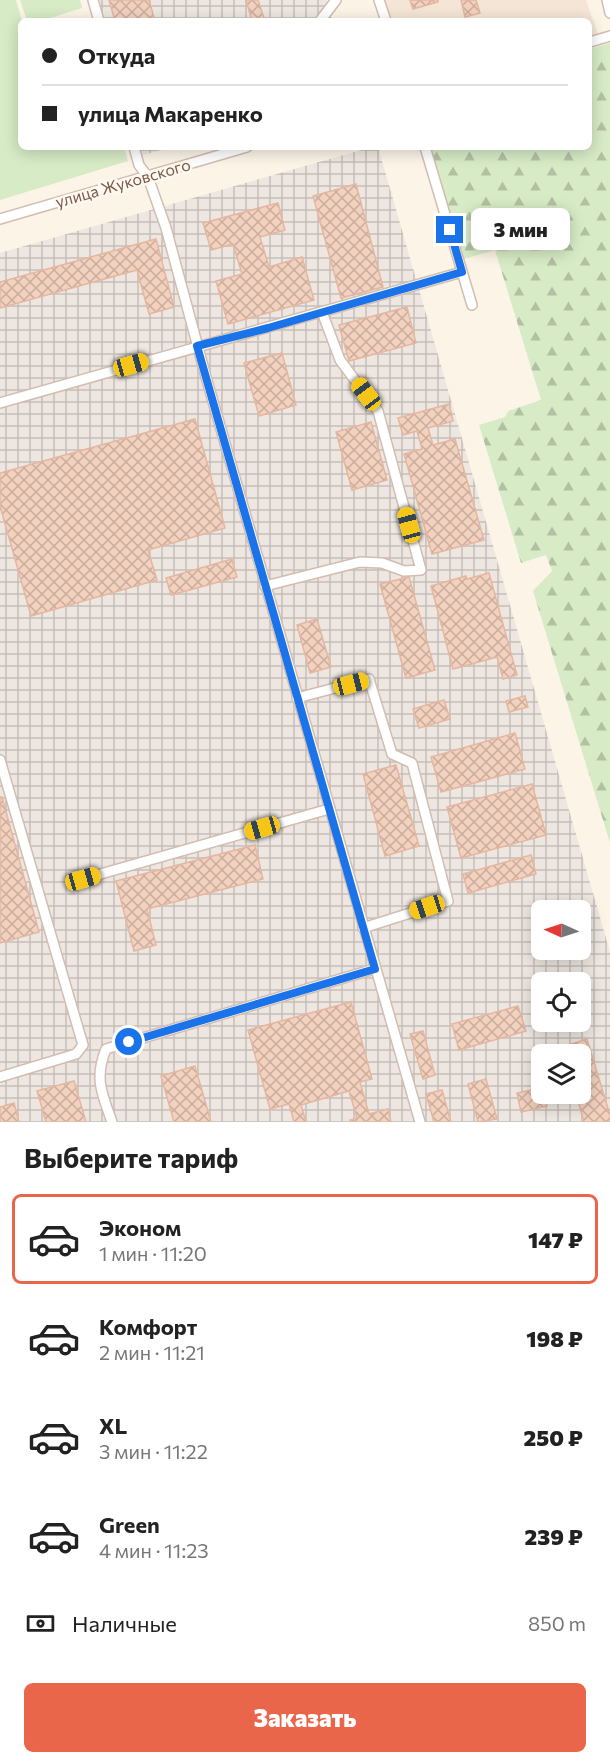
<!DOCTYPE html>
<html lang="ru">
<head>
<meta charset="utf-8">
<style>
  body { margin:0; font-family:Commissioner,sans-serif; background:#f2f2f2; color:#222; height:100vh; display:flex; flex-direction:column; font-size:22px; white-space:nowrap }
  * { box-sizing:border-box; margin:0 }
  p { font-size:20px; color:#767676 }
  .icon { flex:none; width:33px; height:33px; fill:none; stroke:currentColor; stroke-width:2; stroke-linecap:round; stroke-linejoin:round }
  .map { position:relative; height:1122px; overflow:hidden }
  .sheet { display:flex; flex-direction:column; background:#fff; flex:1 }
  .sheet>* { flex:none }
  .guide { position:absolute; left:18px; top:18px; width:574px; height:132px; border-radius:9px; box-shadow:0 3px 15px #0003; display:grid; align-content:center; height:132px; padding:0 24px; background:#fff }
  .needle { width:39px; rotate:273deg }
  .tools { position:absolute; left:531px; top:900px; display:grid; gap:12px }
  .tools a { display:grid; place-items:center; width:60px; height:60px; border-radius:9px; background:#fff; box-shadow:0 3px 15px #0003; font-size:30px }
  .end { position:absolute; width:27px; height:27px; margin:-14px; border:8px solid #1a73e8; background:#fff; box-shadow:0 0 0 3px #fff }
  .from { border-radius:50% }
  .bubble { position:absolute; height:42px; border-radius:9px; background:#fff; box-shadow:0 3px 15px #0003; font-size:20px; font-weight:800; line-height:42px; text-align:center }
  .car { position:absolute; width:18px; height:36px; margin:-18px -9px; border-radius:8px; box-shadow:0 0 4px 2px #0007; background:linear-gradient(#f5c518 24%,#345 0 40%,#f5c518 0 76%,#345 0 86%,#f5c518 0) }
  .guide b { display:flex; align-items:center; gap:21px; height:57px; font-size:22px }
  .guide b+b { border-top:2px solid #e0e0e0 }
  .guide i { width:15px; height:15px; background:#222 }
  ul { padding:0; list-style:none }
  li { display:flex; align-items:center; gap:18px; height:90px; margin:0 12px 9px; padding:0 12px; border:3px solid transparent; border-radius:9px }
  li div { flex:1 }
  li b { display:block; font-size:22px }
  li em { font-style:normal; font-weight:800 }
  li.selected { border-color:#e9664b }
  li>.icon { width:54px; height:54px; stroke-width:1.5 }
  h2 { padding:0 24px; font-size:27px; line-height:72px }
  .pay { display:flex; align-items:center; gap:15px; height:66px; padding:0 24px; font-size:22px }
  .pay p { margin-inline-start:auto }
  .button { display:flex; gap:12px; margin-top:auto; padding:12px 24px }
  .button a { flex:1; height:69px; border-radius:9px; background:#e9664b; color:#fff; font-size:24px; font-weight:800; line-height:69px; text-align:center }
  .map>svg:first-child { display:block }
  .residential { fill:#f5e5d6 }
  .industrial { fill:url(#industrial-grid); fill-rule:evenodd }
  .forest { fill:url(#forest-firs) }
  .park { fill:#d7ebc6 }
  .building { fill:url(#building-cross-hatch); stroke:#e6b69f; stroke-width:1.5 }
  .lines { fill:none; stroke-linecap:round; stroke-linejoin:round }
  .minor-casing { stroke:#d2bdb0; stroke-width:12 }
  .minor { stroke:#fff; stroke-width:9 }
  .route { stroke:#1a73e8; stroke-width:8 }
  .labels { text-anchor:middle; stroke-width:5; stroke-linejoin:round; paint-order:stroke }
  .street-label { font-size:16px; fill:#78594b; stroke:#fff8ef }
</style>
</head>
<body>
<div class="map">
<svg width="610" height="1122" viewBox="0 0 610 1122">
  <defs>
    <pattern id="industrial-grid" width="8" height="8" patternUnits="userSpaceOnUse" patternTransform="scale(1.5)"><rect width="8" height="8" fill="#eee7e1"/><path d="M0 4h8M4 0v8" fill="none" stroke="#c6beb8"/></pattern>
    <pattern id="forest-firs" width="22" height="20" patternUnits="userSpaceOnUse" patternTransform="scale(1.5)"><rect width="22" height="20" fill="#d7ebc6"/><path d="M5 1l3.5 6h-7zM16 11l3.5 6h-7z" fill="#b3c1a3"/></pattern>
    <pattern id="building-cross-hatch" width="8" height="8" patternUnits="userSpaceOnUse" patternTransform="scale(1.5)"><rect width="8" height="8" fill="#f3d1bf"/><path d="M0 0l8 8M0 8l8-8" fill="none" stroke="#caad9d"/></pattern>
  </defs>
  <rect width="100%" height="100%" fill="#fdf4e8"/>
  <path class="residential" d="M 383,0 L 586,0 L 598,34 L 590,36 L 590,21 L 390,21 Z"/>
  <g class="industrial">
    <path d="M 95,0 L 327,0 L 332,21 L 101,21 Z"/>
    <path d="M 137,147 L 171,147 L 140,156 Z"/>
    <path d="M 372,147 L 378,147 L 610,952 L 610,1122 L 0,1122 L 0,253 ZM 542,910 L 580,910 L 580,950 L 542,950 ZM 542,982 L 580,982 L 580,1022 L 542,1022 ZM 542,1054 L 580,1054 L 580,1094 L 542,1094 Z"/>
  </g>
  <path class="forest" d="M 610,43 L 610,843 L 533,591 L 552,571 L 546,555 L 521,563 L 479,425 L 505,417 L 508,411 L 541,400 L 495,250 L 464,259 L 428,147 L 590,147 L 590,49 Z"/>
  <g class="park">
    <path d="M 0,0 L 16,0 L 22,21 L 21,147 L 124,147 L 128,161 L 0,200 Z"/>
    <path d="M 20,0 L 80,0 L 82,8 L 41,21 L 27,21 Z"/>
  </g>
  <g class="building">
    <path d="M 109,0 L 149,0 L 155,21 L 115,21 Z"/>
    <path d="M 246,0 L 258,0 L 265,21 L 252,21 Z"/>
    <path d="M 410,0 L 438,0 L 438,2 L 413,9 Z"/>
    <path d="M 461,0 L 476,0 L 480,13 L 465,17 Z"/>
    <path d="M 356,184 L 383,287 L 341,298 L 313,196 Z"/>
    <path d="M 278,203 L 285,230 L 260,237 L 269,267 L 302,257 L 314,300 L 228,324 L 216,281 L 242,274 L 233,244 L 211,250 L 203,223 Z"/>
    <path d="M 156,239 L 174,307 L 149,314 L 137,270 L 0,308 L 0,282 Z"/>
    <path d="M 407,307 L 416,343 L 349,361 L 339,325 Z"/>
    <path d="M 282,353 L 296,405 L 259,416 L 244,363 Z"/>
    <path d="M 449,404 L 453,421 L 428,428 L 433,445 L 455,439 L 484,540 L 432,554 L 404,454 L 422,449 L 417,431 L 403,435 L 398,418 Z"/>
    <path d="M 195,419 L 225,528 L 148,550 L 157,580 L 31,616 L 0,506 L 0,473 Z"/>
    <path d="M 371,422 L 387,480 L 352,490 L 336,432 Z"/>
    <path d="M 232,559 L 237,577 L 171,595 L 166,578 Z"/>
    <path d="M 489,573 L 517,675 L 503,679 L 497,657 L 453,669 L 431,586 L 466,576 L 467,579 Z"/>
    <path d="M 409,577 L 435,670 L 406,678 L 380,584 Z"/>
    <path d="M 317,619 L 331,667 L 310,673 L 297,625 Z"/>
    <path d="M 525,696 L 528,707 L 509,712 L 506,701 Z"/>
    <path d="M 444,700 L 450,719 L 419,728 L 413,709 Z"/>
    <path d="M 515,733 L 525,769 L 441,792 L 431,757 Z"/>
    <path d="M 396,765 L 419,846 L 385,856 L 363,774 Z"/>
    <path d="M 532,784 L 546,835 L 461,858 L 447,807 Z"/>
    <path d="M 0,797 L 2,797 L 39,932 L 0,943 Z"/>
    <path d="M 255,845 L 263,879 L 147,909 L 156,945 L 134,951 L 116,881 Z"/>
    <path d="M 531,855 L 536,874 L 468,893 L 463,874 Z"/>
    <path d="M 351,1002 L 372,1079 L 360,1082 L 369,1114 L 388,1109 L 391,1122 L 350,1122 L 350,1120 L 357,1118 L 349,1091 L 301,1105 L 306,1122 L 294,1122 L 289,1104 L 270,1109 L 248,1030 Z"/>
    <path d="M 518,1006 L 526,1031 L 459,1050 L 452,1024 Z"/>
    <path d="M 423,1031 L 435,1075 L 423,1079 L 410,1034 Z"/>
    <path d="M 587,1039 L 610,1115 L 610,1122 L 584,1122 L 576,1094 L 580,1094 L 580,1054 L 564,1054 L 562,1047 Z"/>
    <path d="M 195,1066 L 211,1122 L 174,1122 L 161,1076 Z"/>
    <path d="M 486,1079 L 497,1119 L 478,1122 L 468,1084 Z"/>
    <path d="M 74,1081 L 86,1122 L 46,1122 L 37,1091 Z"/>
    <path d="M 542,1088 L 542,1094 L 544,1094 L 547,1106 L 521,1112 L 517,1093 Z"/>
    <path d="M 442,1090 L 451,1122 L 434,1122 L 426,1094 Z"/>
    <path d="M 14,1103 L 19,1122 L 0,1122 L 0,1107 Z"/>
  </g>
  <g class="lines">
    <defs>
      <g id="minor">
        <path d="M 93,0 L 99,21"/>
        <path d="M 379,0 L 386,21"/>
        <path d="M 607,0 L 610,13"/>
        <path d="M 320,21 L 336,0"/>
        <path d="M 590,42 L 610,36"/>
        <path d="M 134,147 L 139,165 L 148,177 L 166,228 L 206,377 L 420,1122"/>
        <path d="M 425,147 L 472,305"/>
        <path d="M 0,219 L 247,147"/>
        <path d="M 0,403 L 462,272"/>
        <path d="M 265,586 L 360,562 L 382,563 L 404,571 L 421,570 L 378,411 L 340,360 L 322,312"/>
        <path d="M 297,698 L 369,679 L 392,754 L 412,763 L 448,901 L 363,928"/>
        <path d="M 0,760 L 83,1045 L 76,1054 L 0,1077"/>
        <path d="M 83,879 L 329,809"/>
        <path d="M 112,1122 C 102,1094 94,1078 106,1049 L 374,969"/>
      </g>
    </defs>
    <use href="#minor" class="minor-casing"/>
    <use href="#minor" class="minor"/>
  </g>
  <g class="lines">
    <path class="route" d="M 129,1042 L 375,969 L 197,346 L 268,328 L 462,272 L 450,230"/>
  </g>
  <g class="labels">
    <g class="street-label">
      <text transform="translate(123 183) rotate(-16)" y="6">улица Жуковского</text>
    </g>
  </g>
</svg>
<div class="tools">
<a><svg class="needle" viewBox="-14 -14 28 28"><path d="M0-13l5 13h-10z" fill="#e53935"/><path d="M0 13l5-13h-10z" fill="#767676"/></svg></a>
<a><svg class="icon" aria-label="locate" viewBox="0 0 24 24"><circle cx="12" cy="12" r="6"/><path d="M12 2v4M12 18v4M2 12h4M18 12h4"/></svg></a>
<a><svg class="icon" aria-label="layers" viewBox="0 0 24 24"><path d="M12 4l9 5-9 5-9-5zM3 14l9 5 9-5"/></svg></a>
</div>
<i class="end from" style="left:129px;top:1042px"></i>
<i class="end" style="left:450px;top:230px"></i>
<div class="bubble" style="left:471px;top:208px;width:99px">3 мин</div>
<i class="car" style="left:131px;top:365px;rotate:74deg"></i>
<i class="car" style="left:366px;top:394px;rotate:323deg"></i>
<i class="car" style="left:409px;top:525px;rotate:345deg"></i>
<i class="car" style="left:351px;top:684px;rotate:76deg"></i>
<i class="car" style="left:262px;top:828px;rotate:254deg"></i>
<i class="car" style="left:83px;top:879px;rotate:74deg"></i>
<i class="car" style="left:427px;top:907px;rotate:252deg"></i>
<div class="guide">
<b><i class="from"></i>Откуда</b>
<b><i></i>улица Макаренко</b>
</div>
</div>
<section class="sheet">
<h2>Выберите тариф</h2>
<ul>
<li class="selected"><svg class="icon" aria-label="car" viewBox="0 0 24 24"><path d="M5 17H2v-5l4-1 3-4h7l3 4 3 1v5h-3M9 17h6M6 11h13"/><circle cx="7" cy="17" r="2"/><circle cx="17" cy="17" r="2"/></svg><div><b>Эконом</b><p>1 мин · 11:20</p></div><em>147 ₽</em></li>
<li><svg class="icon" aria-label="car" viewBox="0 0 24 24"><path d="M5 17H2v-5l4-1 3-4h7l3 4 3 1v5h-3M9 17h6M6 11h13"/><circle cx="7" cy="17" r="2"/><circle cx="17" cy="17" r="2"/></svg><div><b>Комфорт</b><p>2 мин · 11:21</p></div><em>198 ₽</em></li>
<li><svg class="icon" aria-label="car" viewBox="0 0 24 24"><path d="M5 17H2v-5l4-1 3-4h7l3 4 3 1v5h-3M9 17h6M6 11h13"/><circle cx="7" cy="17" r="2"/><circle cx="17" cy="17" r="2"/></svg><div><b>XL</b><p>3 мин · 11:22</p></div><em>250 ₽</em></li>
<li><svg class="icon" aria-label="car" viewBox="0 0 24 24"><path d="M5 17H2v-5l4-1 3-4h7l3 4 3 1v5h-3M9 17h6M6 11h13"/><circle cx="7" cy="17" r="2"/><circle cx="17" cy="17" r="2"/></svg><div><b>Green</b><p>4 мин · 11:23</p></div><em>239 ₽</em></li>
</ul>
<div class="pay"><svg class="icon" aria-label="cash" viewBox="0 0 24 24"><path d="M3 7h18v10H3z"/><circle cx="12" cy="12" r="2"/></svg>Наличные<p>850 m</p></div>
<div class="button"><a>Заказать</a></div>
</section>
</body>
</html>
